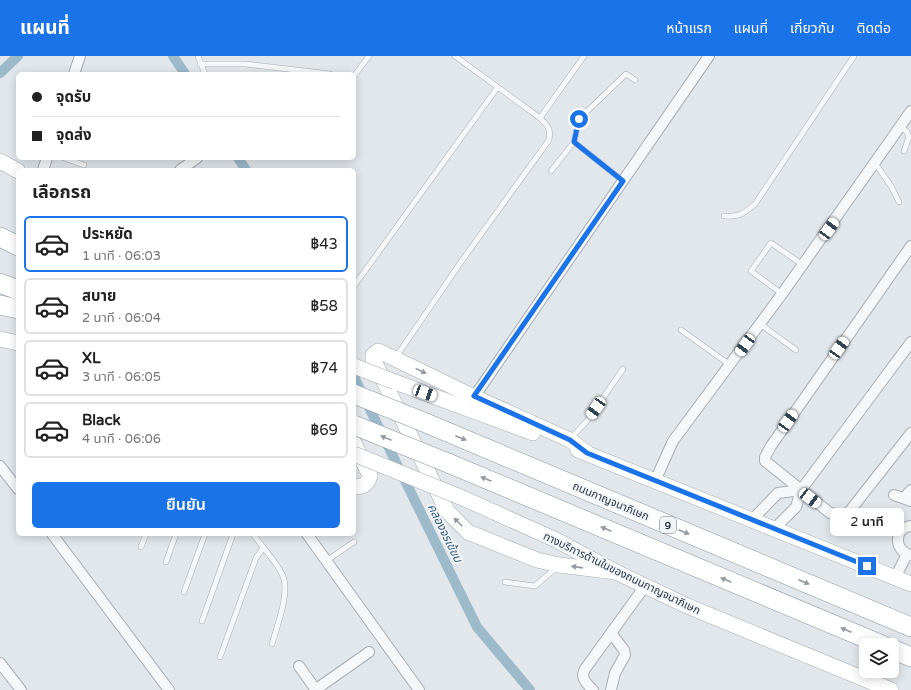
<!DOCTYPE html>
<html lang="th">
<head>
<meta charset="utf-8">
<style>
  body { margin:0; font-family:"Varela Round","Noto Sans Thai",sans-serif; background:#f2f2f2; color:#222; height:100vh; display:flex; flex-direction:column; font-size:15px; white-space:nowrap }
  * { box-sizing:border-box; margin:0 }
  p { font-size:13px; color:#767676 }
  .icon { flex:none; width:22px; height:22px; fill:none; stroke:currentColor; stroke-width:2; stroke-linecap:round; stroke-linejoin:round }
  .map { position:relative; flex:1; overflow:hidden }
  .details { position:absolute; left:16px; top:112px; width:340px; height:368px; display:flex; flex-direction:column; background:#fff; border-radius:6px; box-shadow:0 2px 10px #0003 }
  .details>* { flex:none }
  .banner { position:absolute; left:16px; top:16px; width:340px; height:88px; border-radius:6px; box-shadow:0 2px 10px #0003; display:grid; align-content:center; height:88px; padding:0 16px; background:#fff }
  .fabs { position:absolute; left:859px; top:582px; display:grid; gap:8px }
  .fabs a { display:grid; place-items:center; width:40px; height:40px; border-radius:6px; background:#fff; box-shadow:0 2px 10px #0003; font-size:20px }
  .end { position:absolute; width:18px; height:18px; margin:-9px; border:5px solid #1a73e8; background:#fff; box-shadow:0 0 0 2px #fff }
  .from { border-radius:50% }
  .bubble { position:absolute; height:28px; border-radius:6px; background:#fff; box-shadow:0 2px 10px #0003; font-size:13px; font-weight:600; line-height:28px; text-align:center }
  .car { position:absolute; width:12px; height:24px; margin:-12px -6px; border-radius:5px; box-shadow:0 0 3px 1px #0007; background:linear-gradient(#fff 24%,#345 0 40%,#fff 0 76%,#345 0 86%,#fff 0) }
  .banner b { display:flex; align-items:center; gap:14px; height:38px; font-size:15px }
  .banner b+b { border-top:1px solid #e0e0e0 }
  .banner i { width:10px; height:10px; background:#222 }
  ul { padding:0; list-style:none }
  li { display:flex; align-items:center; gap:12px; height:56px; margin:0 8px 6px; padding:0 8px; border:2px solid #e0e0e0; border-radius:6px }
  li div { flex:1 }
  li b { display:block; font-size:15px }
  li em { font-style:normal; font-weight:600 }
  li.active { border-color:#1a73e8 }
  li>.icon { width:36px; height:36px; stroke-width:1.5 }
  h2 { padding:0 16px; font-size:18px; line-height:48px }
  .action { display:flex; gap:8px; margin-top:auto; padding:8px 16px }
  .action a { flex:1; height:46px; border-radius:6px; background:#1a73e8; color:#fff; font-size:16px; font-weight:600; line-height:46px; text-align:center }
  header { display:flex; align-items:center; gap:24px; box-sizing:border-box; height:56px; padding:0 20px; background:#1a73e8; color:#fff }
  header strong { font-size:19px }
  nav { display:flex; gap:22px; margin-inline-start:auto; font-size:14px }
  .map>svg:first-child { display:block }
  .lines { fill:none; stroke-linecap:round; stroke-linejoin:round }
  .canal { stroke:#9dbacb; stroke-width:10 }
  .lane-casing { stroke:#a7aeb5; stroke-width:6 }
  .street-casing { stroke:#a7aeb5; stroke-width:12 }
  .secondary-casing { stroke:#a7aeb5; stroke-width:16 }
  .highway-casing { stroke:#8996a1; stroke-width:20 }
  .lane { stroke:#f5f7f9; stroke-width:5 }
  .street { stroke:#f5f7f9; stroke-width:10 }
  .secondary { stroke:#fff; stroke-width:15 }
  .highway { stroke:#fff; stroke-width:19 }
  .secondary-bridge-casing { stroke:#a7aeb5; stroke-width:16; stroke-linecap:butt }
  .highway-bridge-casing { stroke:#8996a1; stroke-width:20; stroke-linecap:butt }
  .secondary-bridge { stroke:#fff; stroke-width:15 }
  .highway-bridge { stroke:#fff; stroke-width:19 }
  .oneway { fill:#949aa1 }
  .route { stroke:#1a73e8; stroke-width:5 }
  .labels { text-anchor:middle; stroke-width:4; stroke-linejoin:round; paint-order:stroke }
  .shield { fill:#f2f5f8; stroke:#666f79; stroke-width:1 }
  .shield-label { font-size:10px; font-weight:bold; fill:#2a3643 }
  .street-label { font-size:11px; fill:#2a3643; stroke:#f2f5f8 }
  .water-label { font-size:12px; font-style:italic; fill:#335b78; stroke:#f2f5f8 }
</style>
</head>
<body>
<header>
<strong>แผนที่</strong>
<nav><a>หน้าแรก</a><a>แผนที่</a><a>เกี่ยวกับ</a><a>ติดต่อ</a></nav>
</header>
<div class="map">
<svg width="911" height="634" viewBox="0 0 911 634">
  <rect width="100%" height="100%" fill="#e2e7eb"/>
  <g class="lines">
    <g class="canal">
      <path d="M 173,0 L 185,18"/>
      <path d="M 0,17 L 18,0"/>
      <path d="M 238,102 L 246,114"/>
      <path d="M 354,321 L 477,571 L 530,634"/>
    </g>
    <defs>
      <g id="lane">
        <path d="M 198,0 L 205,18"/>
        <path d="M 200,8 L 245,8 L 330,18"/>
        <path d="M 354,20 L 369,0"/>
        <path d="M 540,62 L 584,0"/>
        <path d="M 900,70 L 907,76 L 909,81 L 904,95"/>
        <path d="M 574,86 L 623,125"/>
        <path d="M 64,102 L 84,109"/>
        <path d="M 875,107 L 891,130 L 899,146"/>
        <path d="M 551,115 L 574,86 L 579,63 L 626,18 L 635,24"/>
        <path d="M 724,160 C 740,161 743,158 755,148 L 854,0"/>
        <path d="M 354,230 L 497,32"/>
        <path d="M 782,238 L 751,215 L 771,187 L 803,209"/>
        <path d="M 760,268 L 796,294"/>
        <path d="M 681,274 L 730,309"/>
        <path d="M 396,301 L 461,206 L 549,84 C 551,72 548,70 540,62 L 455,0"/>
        <path d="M 570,383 L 587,365 L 623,313"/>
        <path d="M 253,478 C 262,491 275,504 282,518 C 291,535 277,570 272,588"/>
        <path d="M 141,491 L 146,478"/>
        <path d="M 326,505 L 354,486"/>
        <path d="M 166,506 L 176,478"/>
        <path d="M 505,526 L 535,530 L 557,511"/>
        <path d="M 184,536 L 205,478"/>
        <path d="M 202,565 L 233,478"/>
        <path d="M 220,601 L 256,502 L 263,492"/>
      </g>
      <g id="street">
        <path d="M 74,18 L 80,0"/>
        <path d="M 43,114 L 47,102"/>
        <path d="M 180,114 L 197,102"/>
        <path d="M 911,190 L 771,390 L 765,401 L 765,405 L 830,457 L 843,459 L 849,456 L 911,377"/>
        <path d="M 474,341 L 709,0"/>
        <path d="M 0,410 L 18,433"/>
        <path d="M 655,425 L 673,385 L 782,238 L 911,55"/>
        <path d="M 801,434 L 911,286"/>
        <path d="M 894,439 L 911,445"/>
        <path d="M 904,442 L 911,434"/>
        <path d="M 752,464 L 778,437 L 801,434 L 796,451 L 774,473"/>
        <path d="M 911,470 C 893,472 894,496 911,499"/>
        <path d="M 52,478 L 169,634"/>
        <path d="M 307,478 L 419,634"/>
        <path d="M 895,522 L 907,498"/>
        <path d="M 611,577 L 624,594 L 625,599 L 615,617 L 611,634"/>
        <path d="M 0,607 L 21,634"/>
        <path d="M 299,610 L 316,634"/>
        <path d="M 315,634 L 369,596"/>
        <path d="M 593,634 C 586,627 580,622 585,613 L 645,530"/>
      </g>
      <g id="secondary">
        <path d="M 0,105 L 18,115"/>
        <path d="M 0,283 L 18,287"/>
        <path d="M 395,326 L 533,377"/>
        <path d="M 354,387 L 370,420 C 367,429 363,432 354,430"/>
        <path d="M 578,394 L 911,528"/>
        <path d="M 587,397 L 570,384 L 474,341 L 383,297 L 378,295 L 373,299 L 373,303 L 447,455 L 468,476 L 537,504 L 559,509 L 616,516"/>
        <path d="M 465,443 L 556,484 L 616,516 L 685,549 L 891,634"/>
      </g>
      <g id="highway">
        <path d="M 0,181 L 18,190"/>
        <path d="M 0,227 L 18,234"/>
        <path d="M 0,249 L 18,253"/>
        <path d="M 426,367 L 911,571"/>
        <path d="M 448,407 L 882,589"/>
        <path d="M 892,593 L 911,601"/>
      </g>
    </defs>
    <use href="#lane" class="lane-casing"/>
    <use href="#street" class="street-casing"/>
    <use href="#secondary" class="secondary-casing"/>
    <use href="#highway" class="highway-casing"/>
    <use href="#lane" class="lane"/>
    <use href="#street" class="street"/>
    <use href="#secondary" class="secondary"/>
    <use href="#highway" class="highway"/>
    <defs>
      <g id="secondary-bridge">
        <path d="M 354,310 L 395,326"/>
        <path d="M 354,398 L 465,443"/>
      </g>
      <g id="highway-bridge">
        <path d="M 354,338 L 426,367"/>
        <path d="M 354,369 L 448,407"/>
      </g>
    </defs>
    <use href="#secondary-bridge" class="secondary-bridge-casing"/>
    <use href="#highway-bridge" class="highway-bridge-casing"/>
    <use href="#secondary-bridge" class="secondary-bridge"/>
    <use href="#highway-bridge" class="highway-bridge"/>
  </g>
  <defs><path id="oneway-solid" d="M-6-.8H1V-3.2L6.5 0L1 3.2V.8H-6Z"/></defs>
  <g class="oneway">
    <use href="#oneway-solid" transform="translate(421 315) rotate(26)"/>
    <use href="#oneway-solid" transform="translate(386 382) rotate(-158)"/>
    <use href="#oneway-solid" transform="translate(461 382) rotate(23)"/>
    <use href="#oneway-solid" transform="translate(486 423) rotate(-157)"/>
    <use href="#oneway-solid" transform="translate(458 466) rotate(-135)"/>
    <use href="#oneway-solid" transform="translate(606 473) rotate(-157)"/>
    <use href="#oneway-solid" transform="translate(684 476) rotate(23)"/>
    <use href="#oneway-solid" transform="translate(577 511) rotate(-172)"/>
    <use href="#oneway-solid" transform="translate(726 524) rotate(-157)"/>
    <use href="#oneway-solid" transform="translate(804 526) rotate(23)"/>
    <use href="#oneway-solid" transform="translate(846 574) rotate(-157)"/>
  </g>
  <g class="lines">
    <path class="route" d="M 579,63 L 574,86 L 623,125 L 474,340 L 570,384 L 587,397 L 867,510"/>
  </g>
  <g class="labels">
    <rect class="shield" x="660" y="461" width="16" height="16" rx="3"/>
    <g class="shield-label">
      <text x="668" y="473">9</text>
    </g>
    <g class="street-label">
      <text transform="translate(611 445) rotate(23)" y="4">ถนนกาญจนาภิเษก</text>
      <text transform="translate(622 517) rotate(26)" y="4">ทางบริการด้านในของถนนกาญจนาภิเษก</text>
    </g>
    <g class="water-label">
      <text transform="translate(445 477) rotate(64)" y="4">คลองจรเข้ขบ</text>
    </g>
  </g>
</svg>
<div class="fabs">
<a><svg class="icon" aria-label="layers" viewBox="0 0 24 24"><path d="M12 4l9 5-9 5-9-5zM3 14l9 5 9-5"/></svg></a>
</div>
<i class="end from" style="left:579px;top:63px"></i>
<i class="end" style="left:867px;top:510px"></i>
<div class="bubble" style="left:830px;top:452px;width:74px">2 นาที</div>
<i class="car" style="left:829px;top:173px;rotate:36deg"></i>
<i class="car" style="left:745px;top:289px;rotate:216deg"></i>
<i class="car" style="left:839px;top:292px;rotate:35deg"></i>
<i class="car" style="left:425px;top:337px;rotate:110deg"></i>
<i class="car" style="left:596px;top:352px;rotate:215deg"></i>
<i class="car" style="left:788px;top:365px;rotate:35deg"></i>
<i class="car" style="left:810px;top:442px;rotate:127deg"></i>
<div class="banner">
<b><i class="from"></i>จุดรับ</b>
<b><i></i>จุดส่ง</b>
</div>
<section class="details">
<h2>เลือกรถ</h2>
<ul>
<li class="active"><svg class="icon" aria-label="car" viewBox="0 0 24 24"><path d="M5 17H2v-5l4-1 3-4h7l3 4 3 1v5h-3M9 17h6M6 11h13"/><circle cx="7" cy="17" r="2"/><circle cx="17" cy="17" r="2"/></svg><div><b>ประหยัด</b><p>1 นาที · 06:03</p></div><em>฿43</em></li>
<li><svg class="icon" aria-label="car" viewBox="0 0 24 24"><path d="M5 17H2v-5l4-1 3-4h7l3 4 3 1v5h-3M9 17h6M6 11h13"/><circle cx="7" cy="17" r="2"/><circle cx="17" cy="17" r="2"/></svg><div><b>สบาย</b><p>2 นาที · 06:04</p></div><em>฿58</em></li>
<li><svg class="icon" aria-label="car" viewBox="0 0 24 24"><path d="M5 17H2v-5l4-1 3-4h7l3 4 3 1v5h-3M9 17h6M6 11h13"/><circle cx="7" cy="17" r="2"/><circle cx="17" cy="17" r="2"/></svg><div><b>XL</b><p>3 นาที · 06:05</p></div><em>฿74</em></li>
<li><svg class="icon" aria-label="car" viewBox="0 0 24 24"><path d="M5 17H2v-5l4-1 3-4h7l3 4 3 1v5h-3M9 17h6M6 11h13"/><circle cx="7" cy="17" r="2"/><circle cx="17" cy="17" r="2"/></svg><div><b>Black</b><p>4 นาที · 06:06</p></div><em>฿69</em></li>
</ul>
<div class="action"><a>ยืนยัน</a></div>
</section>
</div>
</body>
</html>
